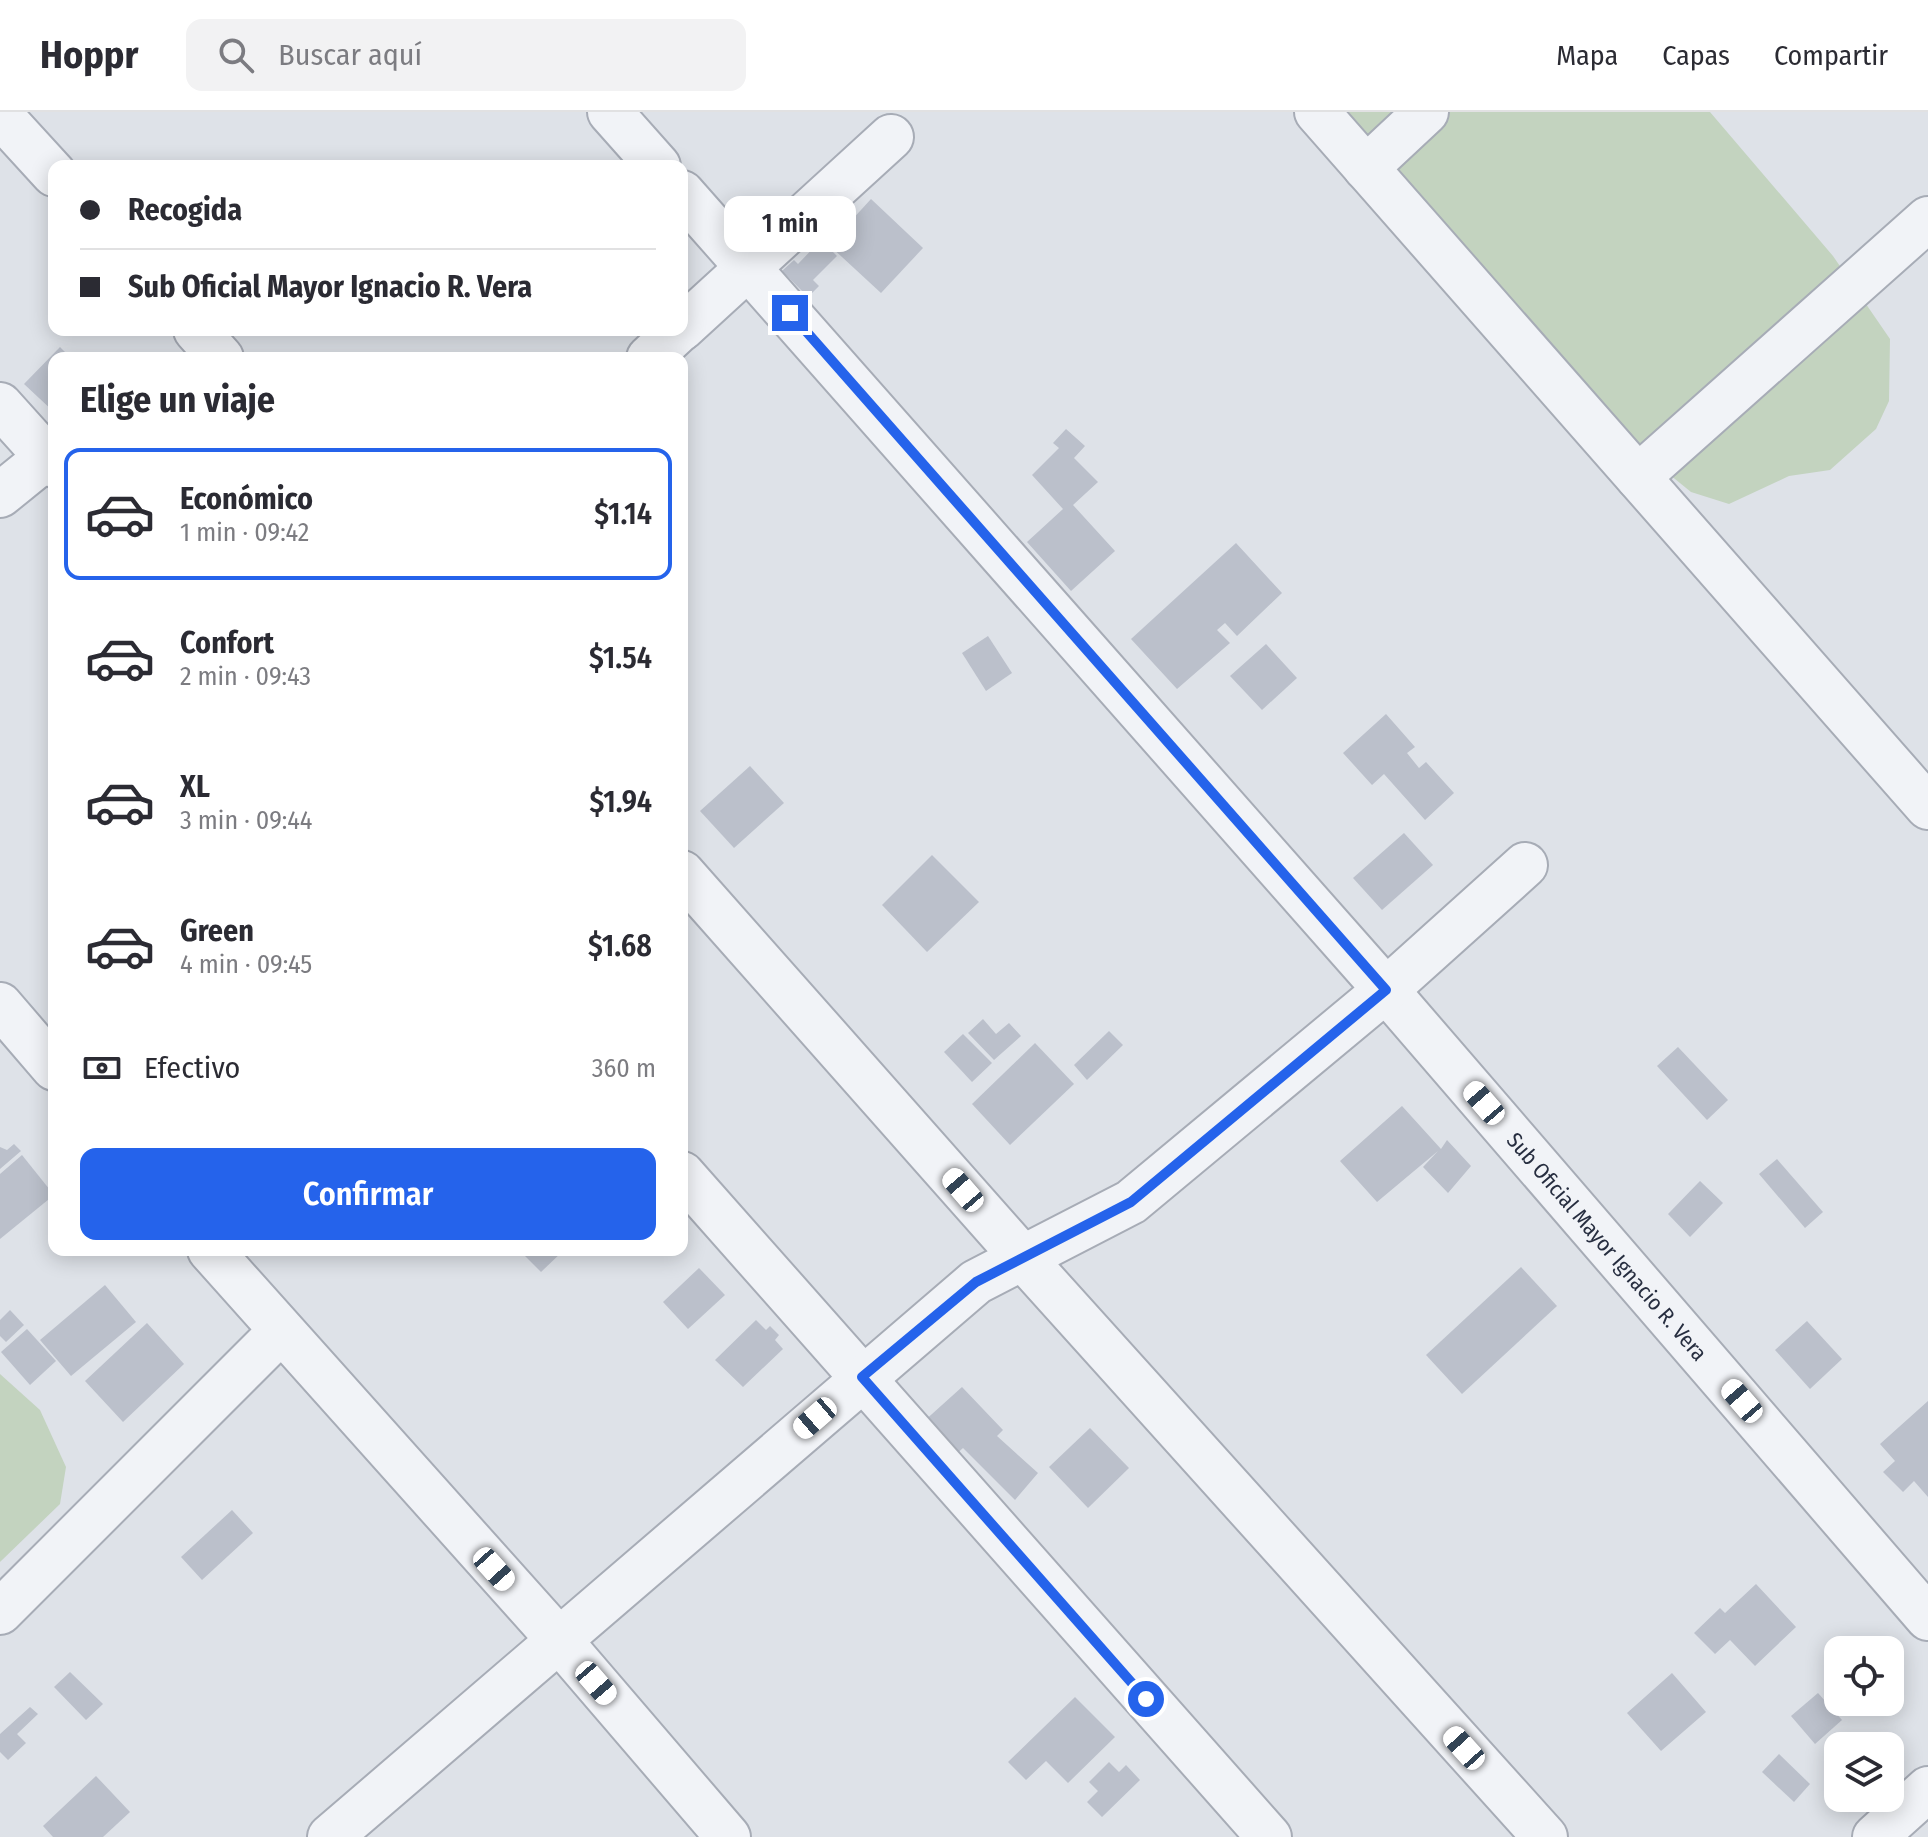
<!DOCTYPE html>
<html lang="es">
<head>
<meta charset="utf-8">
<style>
  body { margin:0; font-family:"Fira Sans Condensed",sans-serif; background:#f2f2f3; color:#2b2b33; height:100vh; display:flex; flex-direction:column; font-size:30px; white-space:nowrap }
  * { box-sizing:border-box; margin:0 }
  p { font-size:26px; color:#7c7c81 }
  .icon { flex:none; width:44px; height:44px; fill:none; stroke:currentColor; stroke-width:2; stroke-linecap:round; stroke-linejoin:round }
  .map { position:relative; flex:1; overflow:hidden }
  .side { position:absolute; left:48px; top:240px; width:640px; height:904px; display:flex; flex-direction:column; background:#fff; border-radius:16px; box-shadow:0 4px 20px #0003 }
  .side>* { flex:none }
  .banner { position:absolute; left:48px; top:48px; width:640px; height:176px; border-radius:16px; box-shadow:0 4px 20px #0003; display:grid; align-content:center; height:176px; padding:0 32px; background:#fff }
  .tools { position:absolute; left:1824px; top:1524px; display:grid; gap:16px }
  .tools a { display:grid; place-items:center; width:80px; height:80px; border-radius:16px; background:#fff; box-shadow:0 4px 20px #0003; font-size:40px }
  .end { position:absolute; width:36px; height:36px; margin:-18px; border:10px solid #2563eb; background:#fff; box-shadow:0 0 0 4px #fff }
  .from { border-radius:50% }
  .bubble { position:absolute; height:56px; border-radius:16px; background:#fff; box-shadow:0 4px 20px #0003; font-size:26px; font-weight:600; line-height:56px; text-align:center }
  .car { position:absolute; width:24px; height:48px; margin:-24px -12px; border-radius:10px; box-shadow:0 0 6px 2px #0007; background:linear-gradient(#fff 24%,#345 0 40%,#fff 0 76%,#345 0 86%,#fff 0) }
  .banner b { display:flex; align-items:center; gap:28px; height:76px; font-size:30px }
  .banner b+b { border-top:2px solid #e1e1e2 }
  .banner i { width:20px; height:20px; background:#2b2b33 }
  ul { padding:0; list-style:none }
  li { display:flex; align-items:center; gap:24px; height:132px; margin:0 16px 12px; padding:0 16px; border:4px solid transparent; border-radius:16px }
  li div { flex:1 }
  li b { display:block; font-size:30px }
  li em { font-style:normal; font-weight:600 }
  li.on { border-color:#2563eb }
  li>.icon { width:72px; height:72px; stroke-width:1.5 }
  h2 { padding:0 32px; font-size:36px; line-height:96px }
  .pay { display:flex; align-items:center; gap:20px; height:88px; padding:0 32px; font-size:30px }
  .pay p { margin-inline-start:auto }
  .action { display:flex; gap:16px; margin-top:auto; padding:16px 32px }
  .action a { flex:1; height:92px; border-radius:16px; background:#2563eb; color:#fff; font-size:32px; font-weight:600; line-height:92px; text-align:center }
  header { display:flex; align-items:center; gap:48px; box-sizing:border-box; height:112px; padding:0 40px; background:#fff; border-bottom:2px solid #e1e1e2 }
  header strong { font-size:38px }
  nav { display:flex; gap:44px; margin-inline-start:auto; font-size:28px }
  .search { width:560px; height:72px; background:#f2f2f3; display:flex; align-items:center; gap:20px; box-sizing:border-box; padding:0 28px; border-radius:16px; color:#7c7c81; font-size:30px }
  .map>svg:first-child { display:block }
  .green { fill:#c3d3bf }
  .building { fill:#bbc0cb }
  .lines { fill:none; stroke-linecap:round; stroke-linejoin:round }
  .minor-casing { stroke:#a7acb6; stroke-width:48 }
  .minor { stroke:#f1f3f7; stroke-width:44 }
  .route { stroke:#2563eb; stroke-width:10 }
  .labels { text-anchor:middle; stroke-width:6; stroke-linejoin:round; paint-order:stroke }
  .street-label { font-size:22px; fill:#272e40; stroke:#eef1f6 }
</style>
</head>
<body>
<header>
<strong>Hoppr</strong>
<div class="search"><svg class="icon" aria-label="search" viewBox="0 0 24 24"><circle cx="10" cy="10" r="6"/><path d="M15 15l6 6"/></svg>Buscar aquí</div>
<nav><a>Mapa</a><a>Capas</a><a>Compartir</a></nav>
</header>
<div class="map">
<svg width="1928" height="1725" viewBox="0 0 1928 1725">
  <rect width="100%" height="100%" fill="#dee2e8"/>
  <g class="green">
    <path d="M 1324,0 L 1710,0 L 1833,144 L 1890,227 L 1889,289 L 1876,317 L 1830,358 L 1789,364 L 1729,392 L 1691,380 L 1563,276 Z"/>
    <path d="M 0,1262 L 40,1298 L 66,1355 L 60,1392 L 0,1450 Z"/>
  </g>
  <g class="building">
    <path d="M 871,87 L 923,136 L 881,181 L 829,133 Z"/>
    <path d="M 821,128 L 837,144 L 813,168 L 819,174 L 808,185 L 782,159 L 794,148 L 798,152 Z"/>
    <path d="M 60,235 L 71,246 L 54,246 L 54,300 L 24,272 Z"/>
    <path d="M 1066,317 L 1085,334 L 1074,346 L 1098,370 L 1073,393 L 1115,439 L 1071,479 L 1027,430 L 1063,397 L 1032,363 L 1059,336 L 1053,331 Z"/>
    <path d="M 1236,431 L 1282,481 L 1237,524 L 1225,511 L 1217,518 L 1230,531 L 1177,577 L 1131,527 Z"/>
    <path d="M 988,524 L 1012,561 L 986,579 L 962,541 Z"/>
    <path d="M 1266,532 L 1297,566 L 1262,598 L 1230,564 Z"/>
    <path d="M 1386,602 L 1415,635 L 1407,641 L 1419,656 L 1426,650 L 1454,681 L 1425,708 L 1384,662 L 1372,673 L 1343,641 Z"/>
    <path d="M 750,654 L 784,691 L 734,736 L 700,699 Z"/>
    <path d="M 1404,721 L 1433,753 L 1382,798 L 1353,766 Z"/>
    <path d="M 932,743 L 979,790 L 927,840 L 882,793 Z"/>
    <path d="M 983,907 L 996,922 L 1009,911 L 1021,924 L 994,948 L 968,921 Z"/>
    <path d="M 1109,919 L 1123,933 L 1087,968 L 1074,953 Z"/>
    <path d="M 963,922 L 992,951 L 972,970 L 944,940 Z"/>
    <path d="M 1035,931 L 1074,972 L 1010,1033 L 972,992 Z"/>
    <path d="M 1678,935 L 1728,988 L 1707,1008 L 1657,954 Z"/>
    <path d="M 1402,994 L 1441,1037 L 1447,1028 L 1471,1054 L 1448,1081 L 1423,1055 L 1438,1039 L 1377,1090 L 1340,1049 Z"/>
    <path d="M 14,1032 L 21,1039 L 0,1057 L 0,1035 L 7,1038 Z"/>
    <path d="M 22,1043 L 54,1083 L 0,1127 L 0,1062 Z"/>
    <path d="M 1777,1047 L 1823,1100 L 1805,1116 L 1759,1062 Z"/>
    <path d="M 1700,1069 L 1723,1091 L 1690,1125 L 1668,1102 Z"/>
    <path d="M 519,1138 L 564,1138 L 541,1160 Z"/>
    <path d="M 1521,1155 L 1557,1194 L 1462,1282 L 1426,1243 Z"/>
    <path d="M 699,1156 L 725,1183 L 688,1217 L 663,1190 Z"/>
    <path d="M 105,1173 L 136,1210 L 71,1264 L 40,1228 Z"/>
    <path d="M 10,1198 L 24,1213 L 6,1230 L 0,1224 L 0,1208 Z"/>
    <path d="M 756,1208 L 766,1218 L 770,1214 L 779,1223 L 775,1228 L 783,1237 L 743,1275 L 715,1248 Z"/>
    <path d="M 1807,1209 L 1842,1247 L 1810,1277 L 1775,1238 Z"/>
    <path d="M 147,1211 L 184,1252 L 123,1310 L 85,1269 Z"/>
    <path d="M 27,1217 L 56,1249 L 30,1273 L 1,1240 Z"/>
    <path d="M 962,1275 L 1003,1318 L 997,1324 L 1038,1361 L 1015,1388 L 963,1336 L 952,1346 L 922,1311 Z"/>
    <path d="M 1928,1289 L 1928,1385 L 1914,1369 L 1903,1380 L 1883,1360 L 1895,1349 L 1880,1332 Z"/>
    <path d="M 1090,1316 L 1129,1356 L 1088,1396 L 1049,1355 Z"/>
    <path d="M 232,1398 L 253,1421 L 202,1468 L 181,1445 Z"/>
    <path d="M 1756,1472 L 1796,1515 L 1755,1554 L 1730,1528 L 1715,1542 L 1694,1521 L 1720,1496 L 1725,1501 Z"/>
    <path d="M 70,1560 L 103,1592 L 86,1608 L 54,1575 Z"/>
    <path d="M 1672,1561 L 1706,1600 L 1661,1639 L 1627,1601 Z"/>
    <path d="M 1818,1581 L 1842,1608 L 1815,1632 L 1791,1604 Z"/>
    <path d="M 1075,1585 L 1115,1625 L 1068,1671 L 1046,1649 L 1026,1668 L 1008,1650 Z"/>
    <path d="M 30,1595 L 38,1602 L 17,1622 L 26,1631 L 8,1648 L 0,1640 L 0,1622 Z"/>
    <path d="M 1779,1642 L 1810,1672 L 1794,1690 L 1762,1660 Z"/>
    <path d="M 1109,1650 L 1119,1660 L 1126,1653 L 1140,1668 L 1102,1705 L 1087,1690 L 1098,1679 L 1089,1670 Z"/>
    <path d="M 96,1664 L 130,1700 L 103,1725 L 53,1725 L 43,1714 Z"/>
  </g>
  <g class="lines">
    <defs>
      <g id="minor">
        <path d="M 610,0 L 658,54"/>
        <path d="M 1317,0 L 1928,695"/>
        <path d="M 0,3 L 54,62"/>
        <path d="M 1366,56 L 1426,0"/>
        <path id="s1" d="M 682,81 L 1386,878 L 1928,1506"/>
        <path d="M 682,216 L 891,25"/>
        <path d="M 196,218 L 221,246"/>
        <path d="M 649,246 L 679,218"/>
        <path d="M 0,293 L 54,353"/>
        <path d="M 1638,365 L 1928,107"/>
        <path d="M 0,383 L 47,345"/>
        <path d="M 682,761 L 1023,1146 L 1545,1725"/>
        <path d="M 0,893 L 54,956"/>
        <path d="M 682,1062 L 1269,1725"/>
        <path d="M 210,1138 L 559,1528 L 728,1725"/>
        <path d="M 0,1500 L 280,1220"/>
        <path d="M 330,1725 L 976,1170 L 1131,1090 L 1386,878 L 1525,753"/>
        <path d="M 1875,1725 L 1928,1677"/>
      </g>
    </defs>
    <use href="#minor" class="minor-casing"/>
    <use href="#minor" class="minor"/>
  </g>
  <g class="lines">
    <path class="route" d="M 790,201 L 1386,878 L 1131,1090 L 976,1170 L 862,1265 L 1146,1587"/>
  </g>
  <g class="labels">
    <g class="street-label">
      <text dy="8" stroke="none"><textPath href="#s1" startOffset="1402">Sub Oficial Mayor Ignacio R. Vera</textPath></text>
    </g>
  </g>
</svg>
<div class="tools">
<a><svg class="icon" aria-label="locate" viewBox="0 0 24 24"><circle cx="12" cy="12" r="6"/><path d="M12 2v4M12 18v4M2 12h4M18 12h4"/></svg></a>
<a><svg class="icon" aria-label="layers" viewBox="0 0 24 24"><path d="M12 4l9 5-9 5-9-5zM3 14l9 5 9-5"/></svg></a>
</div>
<i class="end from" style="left:1146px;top:1587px"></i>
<i class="end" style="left:790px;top:201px"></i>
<div class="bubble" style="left:724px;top:84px;width:132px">1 min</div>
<i class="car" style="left:1484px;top:991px;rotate:319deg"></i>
<i class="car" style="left:963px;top:1078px;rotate:319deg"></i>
<i class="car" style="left:1742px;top:1289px;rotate:319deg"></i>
<i class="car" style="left:815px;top:1306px;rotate:229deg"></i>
<i class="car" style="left:494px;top:1457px;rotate:138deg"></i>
<i class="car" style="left:596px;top:1571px;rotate:139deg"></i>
<i class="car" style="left:1464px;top:1636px;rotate:318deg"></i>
<div class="banner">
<b><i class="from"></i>Recogida</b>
<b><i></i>Sub Oficial Mayor Ignacio R. Vera</b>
</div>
<section class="side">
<h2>Elige un viaje</h2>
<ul>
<li class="on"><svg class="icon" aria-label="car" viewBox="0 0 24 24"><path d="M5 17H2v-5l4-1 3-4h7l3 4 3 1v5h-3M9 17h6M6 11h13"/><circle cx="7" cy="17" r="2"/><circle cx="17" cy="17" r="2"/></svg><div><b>Económico</b><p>1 min · 09:42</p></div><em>$1.14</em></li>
<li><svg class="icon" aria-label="car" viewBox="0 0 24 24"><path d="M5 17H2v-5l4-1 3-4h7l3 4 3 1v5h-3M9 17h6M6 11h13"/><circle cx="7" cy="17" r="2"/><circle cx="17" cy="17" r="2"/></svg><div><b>Confort</b><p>2 min · 09:43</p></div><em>$1.54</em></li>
<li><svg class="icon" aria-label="car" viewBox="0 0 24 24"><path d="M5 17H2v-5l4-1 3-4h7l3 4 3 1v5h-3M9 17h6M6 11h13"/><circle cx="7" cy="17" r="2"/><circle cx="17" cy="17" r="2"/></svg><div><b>XL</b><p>3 min · 09:44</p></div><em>$1.94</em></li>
<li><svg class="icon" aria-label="car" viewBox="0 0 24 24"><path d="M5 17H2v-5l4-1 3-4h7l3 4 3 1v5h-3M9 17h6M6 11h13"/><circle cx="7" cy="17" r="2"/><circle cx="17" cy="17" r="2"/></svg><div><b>Green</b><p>4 min · 09:45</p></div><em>$1.68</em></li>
</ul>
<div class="pay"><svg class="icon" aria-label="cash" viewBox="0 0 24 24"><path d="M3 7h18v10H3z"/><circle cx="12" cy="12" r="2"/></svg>Efectivo<p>360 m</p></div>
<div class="action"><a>Confirmar</a></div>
</section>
</div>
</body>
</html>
